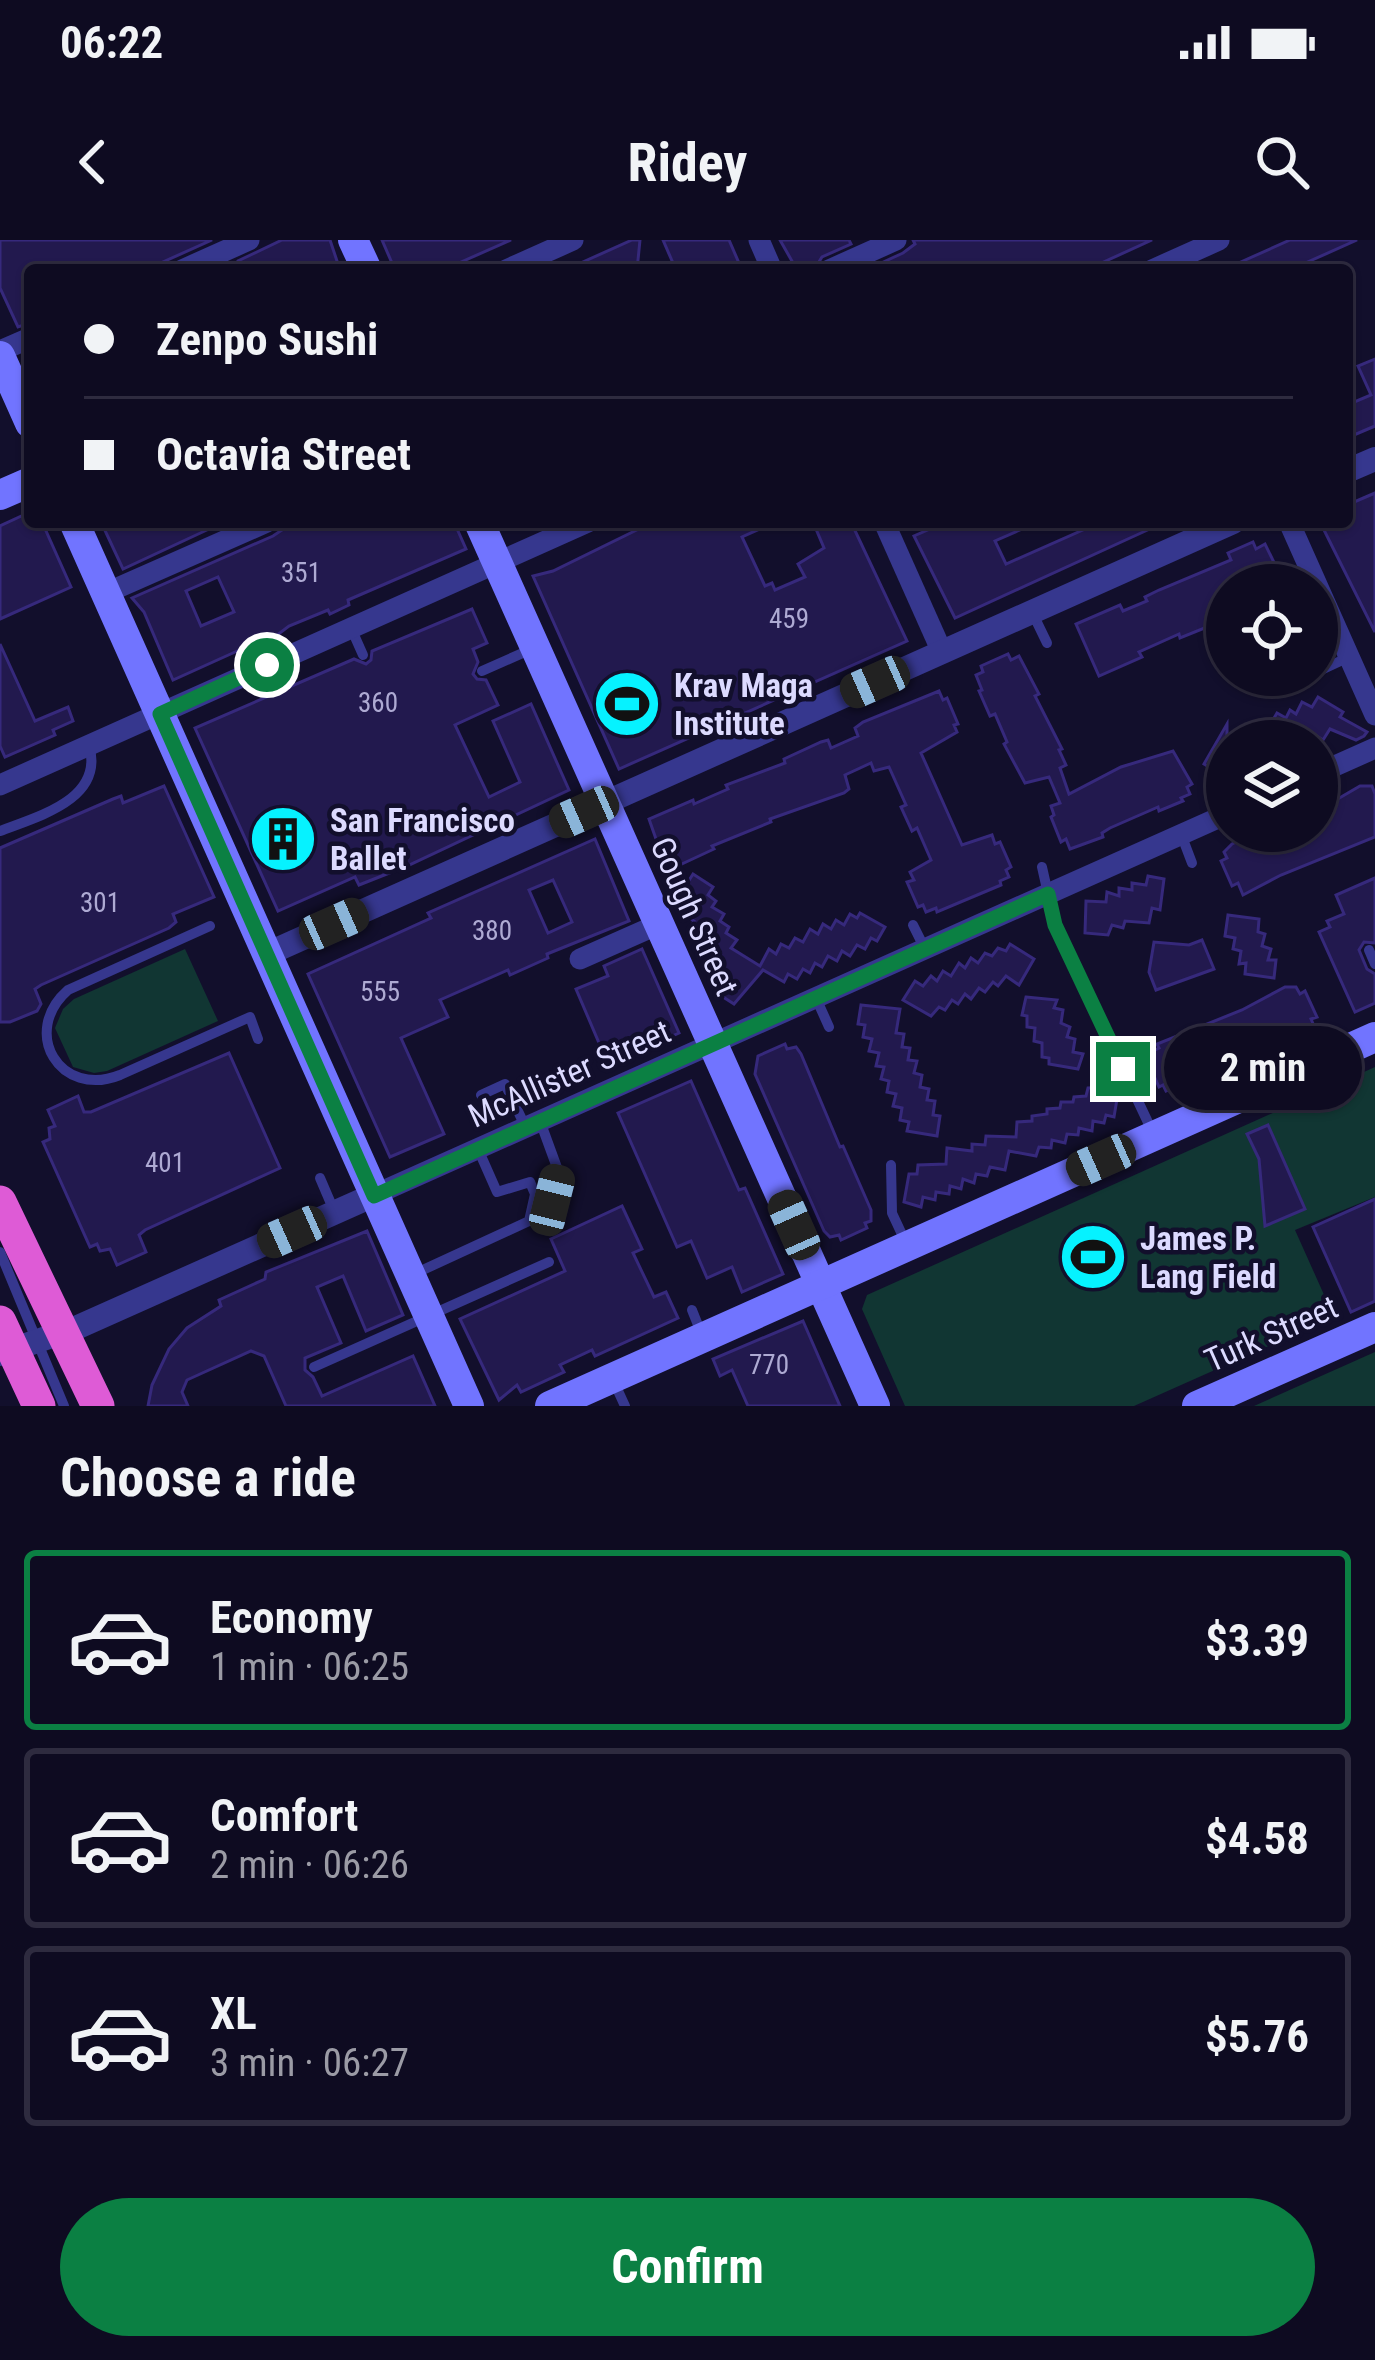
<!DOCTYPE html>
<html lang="en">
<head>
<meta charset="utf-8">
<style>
  body { margin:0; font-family:"Roboto Condensed",sans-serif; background:#1c192e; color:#f1f3f6; height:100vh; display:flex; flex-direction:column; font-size:45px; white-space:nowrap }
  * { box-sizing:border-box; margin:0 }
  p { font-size:39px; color:#9b9ba5 }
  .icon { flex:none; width:66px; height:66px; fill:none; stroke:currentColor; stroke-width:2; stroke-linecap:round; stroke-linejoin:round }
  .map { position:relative; height:1166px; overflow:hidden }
  .details { display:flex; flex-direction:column; background:#0e0b21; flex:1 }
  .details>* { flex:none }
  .banner { position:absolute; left:24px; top:24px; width:1329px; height:264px; border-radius:12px; box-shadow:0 3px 9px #0004,0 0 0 3px #2e2b3f; display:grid; align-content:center; height:264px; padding:0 60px; background:#0e0b21 }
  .tools { position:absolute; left:1206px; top:324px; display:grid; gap:24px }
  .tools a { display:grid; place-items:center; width:132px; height:132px; border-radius:50%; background:#0e0b21; box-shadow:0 3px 9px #0004,0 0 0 3px #2e2b3f; font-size:60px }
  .end { position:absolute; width:54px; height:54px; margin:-27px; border:15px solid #0b8043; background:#fff; box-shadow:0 0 0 6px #fff }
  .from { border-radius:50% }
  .bubble { position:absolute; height:84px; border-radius:42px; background:#0e0b21; box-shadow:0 3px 9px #0004,0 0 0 3px #2e2b3f; font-size:39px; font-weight:700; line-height:84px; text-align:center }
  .car { position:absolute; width:36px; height:72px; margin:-36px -18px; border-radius:15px; box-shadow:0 0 9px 3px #0007; background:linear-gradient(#222 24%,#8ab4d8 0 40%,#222 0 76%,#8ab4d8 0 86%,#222 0) }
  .banner b { display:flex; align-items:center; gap:42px; height:114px; font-size:45px }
  .banner b+b { border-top:3px solid #2e2b3f }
  .banner i { width:30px; height:30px; background:#f1f3f6 }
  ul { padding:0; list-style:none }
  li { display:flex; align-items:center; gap:36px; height:180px; margin:0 24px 18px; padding:0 36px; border:6px solid #2e2b3f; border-radius:12px }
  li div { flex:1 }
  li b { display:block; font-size:45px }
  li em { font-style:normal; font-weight:700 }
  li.active { border-color:#0b8043 }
  li>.icon { width:108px; height:108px; stroke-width:1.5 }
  h2 { padding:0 60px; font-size:54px; line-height:144px }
  .action { display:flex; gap:24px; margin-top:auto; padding:24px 60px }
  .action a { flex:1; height:138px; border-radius:72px; background:#0b8043; color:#fff; font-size:48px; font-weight:700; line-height:138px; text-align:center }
  .status { display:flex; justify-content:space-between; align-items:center; height:84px; padding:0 60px; background:#0e0b21; direction:ltr }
  .status svg { height:33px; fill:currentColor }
  header { display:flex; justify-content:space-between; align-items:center; height:156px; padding:0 60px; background:#0e0b21; font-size:54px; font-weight:700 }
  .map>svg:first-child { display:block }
  .park { fill:#113633 }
  .building { fill:#22194e; stroke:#36297c; stroke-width:3; fill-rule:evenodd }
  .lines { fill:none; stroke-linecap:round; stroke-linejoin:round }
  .service { stroke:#36378e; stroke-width:10 }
  .minor { stroke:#36378e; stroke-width:21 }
  .tertiary { stroke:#36378e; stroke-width:24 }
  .secondary { stroke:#7174ff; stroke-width:30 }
  .trunk { stroke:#de5bd6; stroke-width:33 }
  .route { stroke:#0b8043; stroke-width:15 }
  .labels { text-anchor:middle; stroke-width:9; stroke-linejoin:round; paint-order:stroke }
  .number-label { font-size:27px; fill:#aeaad3 }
  .poi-label { font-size:33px; font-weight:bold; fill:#dcdaff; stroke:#120f2c; text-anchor:start }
  .street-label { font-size:33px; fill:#dcdaff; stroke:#120f2c }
</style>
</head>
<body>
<div class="status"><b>06:22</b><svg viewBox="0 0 49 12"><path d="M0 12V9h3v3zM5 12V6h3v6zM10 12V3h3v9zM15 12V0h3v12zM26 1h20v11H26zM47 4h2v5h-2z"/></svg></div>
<header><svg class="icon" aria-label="back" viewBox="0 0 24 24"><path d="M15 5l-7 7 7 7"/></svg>Ridey<svg class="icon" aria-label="search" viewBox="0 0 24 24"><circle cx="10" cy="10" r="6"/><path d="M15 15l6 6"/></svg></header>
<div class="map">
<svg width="1375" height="1166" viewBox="0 0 1375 1166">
  <rect width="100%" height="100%" fill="#120f2c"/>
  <g class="park">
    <path d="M 185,709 L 218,781 L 107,831 L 94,833 L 73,827 L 55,788 L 63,769 L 74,759 Z"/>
    <path d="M 1375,827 L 1375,957 L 1295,990 L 1334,1077 L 1134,1166 L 905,1166 L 862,1069 L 867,1055 Z"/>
    <path d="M 1375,1112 L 1375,1166 L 1254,1166 Z"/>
  </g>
  <g class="building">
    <path d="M 0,0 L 212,0 L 145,30 L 30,30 L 30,83 L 18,87 L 0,48 Z"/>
    <path d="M 282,0 L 330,0 L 340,30 L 232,30 L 238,21 Z"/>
    <path d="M 382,0 L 511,0 L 443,30 L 395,30 Z"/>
    <path d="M 632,0 L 640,0 L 637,30 L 565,30 Z"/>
    <path d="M 663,0 L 729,0 L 742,30 L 676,30 Z"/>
    <path d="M 780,0 L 849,0 L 851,4 L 822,17 L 814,30 L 797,30 Z"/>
    <path d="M 913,0 L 1152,0 L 1086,30 L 866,30 L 903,13 L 915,4 Z"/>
    <path d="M 1290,0 L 1357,0 L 1301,25 L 1303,30 L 1223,30 Z"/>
    <path d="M 1375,119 L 1375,186 L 1347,198 L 1347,165 L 1371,155 L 1358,126 Z"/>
    <path d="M 1375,253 L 1375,392 L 1320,282 L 1347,282 L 1347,265 Z"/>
    <path d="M 30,272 L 30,282 L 42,282 L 71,347 L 0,379 L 0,286 Z"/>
    <path d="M 101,282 L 224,282 L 123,329 Z"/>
    <path d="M 294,282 L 337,282 L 339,288 L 353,282 L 454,282 L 466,309 L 348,360 L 349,365 L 330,374 L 328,370 L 289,386 L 268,402 L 256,407 L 255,403 L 173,440 L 144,372 L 132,358 L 273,296 ZM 218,337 L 234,372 L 201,386 L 186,351 Z"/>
    <path d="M 653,282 L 775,282 L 742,297 L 765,346 L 772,343 L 775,350 L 805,337 L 798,324 L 824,308 L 813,282 L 851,282 L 907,401 L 619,529 L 533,336 L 553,331 Z"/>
    <path d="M 946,282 L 1038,282 L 995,301 L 1006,324 L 1101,282 L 1165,282 L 955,378 L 914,296 Z"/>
    <path d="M 1253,302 L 1256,309 L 1265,304 L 1285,345 L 1227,345 L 1227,379 L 1180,398 L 1179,394 L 1139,412 L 1142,417 L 1099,436 L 1076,384 L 1120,365 L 1123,371 L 1147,361 L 1145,357 L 1159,350 L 1231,320 L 1228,313 Z"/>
    <path d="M 472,369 L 487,403 L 473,409 L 478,422 L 473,434 L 477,439 L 486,440 L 498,465 L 455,485 L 489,557 L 520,542 L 493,481 L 531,464 L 569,550 L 407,626 L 359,645 L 355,637 L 278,671 L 195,488 L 354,419 L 366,424 L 371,420 L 372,411 Z"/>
    <path d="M 0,404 L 35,481 L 68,467 L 73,481 L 53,490 L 55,495 L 5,517 L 0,506 Z"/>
    <path d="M 1008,414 L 1011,420 L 1019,416 L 1039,454 L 1035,456 L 1062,509 L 1059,510 L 1066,525 L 1060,528 L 1069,554 L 1121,527 L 1173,511 L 1192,544 L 1187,547 L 1190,554 L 1181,558 L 1183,561 L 1159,571 L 1158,567 L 1110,588 L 1102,593 L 1103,597 L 1070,609 L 1066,599 L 1061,602 L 1051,577 L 1054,575 L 1051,566 L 1060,563 L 1049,537 L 1025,543 L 1004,504 L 1007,502 L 995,474 L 990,476 L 979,451 L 982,450 L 976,435 L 983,432 L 981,426 Z"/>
    <path d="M 939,451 L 943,460 L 947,458 L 958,484 L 954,485 L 957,492 L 921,513 L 962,605 L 992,595 L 995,604 L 1000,602 L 1011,627 L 1006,630 L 1009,637 L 1000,641 L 1001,645 L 937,672 L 936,668 L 926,672 L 923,665 L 918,667 L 907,642 L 914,640 L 910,632 L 931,620 L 917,588 L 912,591 L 901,567 L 906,565 L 889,527 L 874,531 L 871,523 L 845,535 L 849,549 L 844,553 L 770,579 L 771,582 L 712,606 L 714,609 L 671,629 L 666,617 L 663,619 L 649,579 L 693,560 L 694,564 L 712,556 L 728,549 L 726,545 L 785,523 L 784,519 L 821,502 L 828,500 L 831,508 L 858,496 L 855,488 L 863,482 Z"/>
    <path d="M 1318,457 L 1343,472 L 1340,477 L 1367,492 L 1364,496 L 1356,500 L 1330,489 L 1323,500 L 1315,495 L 1312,501 L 1250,501 L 1262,480 L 1270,485 L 1277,473 L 1286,478 L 1290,470 L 1296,474 L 1302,462 L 1312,467 Z"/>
    <path d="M 1227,484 L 1227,538 L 1204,524 Z"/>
    <path d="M 164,546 L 214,657 L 173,674 L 176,682 L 169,688 L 41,745 L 35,749 L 41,764 L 37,771 L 10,782 L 0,782 L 0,608 L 113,559 L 121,556 L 123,563 Z"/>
    <path d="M 1360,546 L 1372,546 L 1375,554 L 1375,597 L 1281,635 L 1243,655 L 1238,643 L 1232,646 L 1221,621 L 1227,618 L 1224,612 L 1232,604 L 1260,591 L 1264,595 L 1271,591 L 1317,591 L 1317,571 Z"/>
    <path d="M 595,599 L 629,681 L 547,714 L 548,718 L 510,735 L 508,730 L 440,760 L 448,777 L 401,798 L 444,894 L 390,917 L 308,734 L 431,678 L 428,673 ZM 553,640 L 572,682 L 548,693 L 529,650 Z"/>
    <path d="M 693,634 L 713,647 L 708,655 L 716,661 L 712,667 L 724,674 L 720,681 L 729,687 L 726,693 L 737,700 L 731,708 L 760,726 L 769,709 L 776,714 L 781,704 L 789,708 L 795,698 L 803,702 L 810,689 L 818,694 L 823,684 L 831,689 L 836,680 L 844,685 L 850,674 L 857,678 L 860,673 L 885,687 L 877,701 L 871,698 L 865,709 L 857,705 L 850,716 L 842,711 L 837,721 L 828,716 L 822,727 L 815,723 L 810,733 L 803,729 L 797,739 L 788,734 L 784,742 L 763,730 L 734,764 L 720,755 L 725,747 L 714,740 L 718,734 L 708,728 L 713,720 L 702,713 L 706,706 L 696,700 L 700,693 L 690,687 L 694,681 L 683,673 L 689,664 L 678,658 Z"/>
    <path d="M 1148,636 L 1164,639 L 1160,670 L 1152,668 L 1149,683 L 1125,681 L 1123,688 L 1112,685 L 1108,695 L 1085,693 L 1086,661 L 1106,662 L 1107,652 L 1119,656 L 1119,648 L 1132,650 L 1132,643 L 1146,645 Z"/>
    <path d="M 1375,638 L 1375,703 L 1364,702 L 1359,710 L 1367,729 L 1375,734 L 1375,763 L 1355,772 L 1319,692 L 1330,687 L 1327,681 L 1344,674 L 1336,655 Z"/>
    <path d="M 1228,675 L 1259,679 L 1258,692 L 1265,694 L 1262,706 L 1271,709 L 1268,720 L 1276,720 L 1274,738 L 1245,734 L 1246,723 L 1239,724 L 1241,711 L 1233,709 L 1235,698 L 1225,696 Z"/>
    <path d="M 1202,700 L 1214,729 L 1156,750 L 1149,732 L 1154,702 L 1189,705 Z"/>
    <path d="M 1010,704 L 1034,719 L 1019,745 L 1006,736 L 998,746 L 993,742 L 985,752 L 979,748 L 971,759 L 965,754 L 958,764 L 952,760 L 945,770 L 939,767 L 931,776 L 903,760 L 915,741 L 923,746 L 931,736 L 937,741 L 943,731 L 951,736 L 959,723 L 965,728 L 971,718 L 978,723 L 985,713 L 992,716 L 998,708 L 1006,711 Z"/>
    <path d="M 642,709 L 679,793 L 608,824 L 576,749 L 608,736 L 604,726 Z"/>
    <path d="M 1285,747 L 1296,747 L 1300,754 L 1305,751 L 1317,777 L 1311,779 L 1314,786 L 1305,791 L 1307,795 L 1230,825 L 1178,852 L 1175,847 L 1166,851 L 1163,845 L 1159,847 L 1147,821 L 1152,819 L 1149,813 L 1159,808 L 1157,804 L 1242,770 Z"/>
    <path d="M 1026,757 L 1057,760 L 1054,768 L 1063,770 L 1061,783 L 1070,787 L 1067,797 L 1075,799 L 1073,812 L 1083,814 L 1078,829 L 1049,824 L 1049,818 L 1042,817 L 1042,803 L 1034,801 L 1035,788 L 1027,787 L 1027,776 L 1022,775 Z"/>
    <path d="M 861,765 L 900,769 L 896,793 L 904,794 L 902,807 L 910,808 L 908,820 L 917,821 L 914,833 L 922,835 L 920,847 L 929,849 L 927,860 L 935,861 L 933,875 L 940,876 L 937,896 L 907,891 L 909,882 L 900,880 L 902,868 L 893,866 L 896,854 L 887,852 L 889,841 L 881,839 L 884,827 L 876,826 L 879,813 L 869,811 L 872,799 L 863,797 L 865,785 L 858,784 Z"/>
    <path d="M 785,804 L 787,809 L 796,807 L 801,814 L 840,907 L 843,906 L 871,970 L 871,981 L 865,983 L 867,988 L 841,1000 L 839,995 L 830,997 L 824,991 L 755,834 L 758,816 Z"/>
    <path d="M 229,813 L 280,928 L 145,990 L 139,995 L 146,1012 L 117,1025 L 110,1009 L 100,1011 L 97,1004 L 90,1007 L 43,902 L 50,899 L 49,888 L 55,886 L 48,870 L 78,856 L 84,872 L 91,872 Z"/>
    <path d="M 691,841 L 739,950 L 745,948 L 783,1034 L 742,1052 L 732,1027 L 707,1038 L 691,1001 L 677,1007 L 618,873 Z"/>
    <path d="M 1119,847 L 1114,877 L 1106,875 L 1104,883 L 1093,881 L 1092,891 L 1079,888 L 1078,895 L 1067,894 L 1065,903 L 1052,900 L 1051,908 L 1039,907 L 1036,916 L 1009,911 L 1005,930 L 990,927 L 987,936 L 976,934 L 974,943 L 963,939 L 961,949 L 950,946 L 949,954 L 936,952 L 935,960 L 923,957 L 921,967 L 904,962 L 909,934 L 917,934 L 918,925 L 946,924 L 947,908 L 972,911 L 972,904 L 985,905 L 986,896 L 1016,897 L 1017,882 L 1032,881 L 1032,876 L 1047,874 L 1047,869 L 1060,868 L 1061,862 L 1073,862 L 1074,857 L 1086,856 L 1088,848 Z"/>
    <path d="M 1268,885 L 1305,969 L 1265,986 L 1259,919 L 1247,894 Z"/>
    <path d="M 1375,959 L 1375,1061 L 1351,1072 L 1313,987 Z"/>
    <path d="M 622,966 L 642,1009 L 633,1013 L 654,1057 L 666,1052 L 678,1078 L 595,1116 L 592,1110 L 560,1125 L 564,1132 L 521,1152 L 517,1145 L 499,1160 L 460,1079 L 565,1031 L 551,999 Z"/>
    <path d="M 367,991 L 403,1075 L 366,1091 L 343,1036 L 317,1047 L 341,1103 L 305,1118 L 305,1130 L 313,1137 L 322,1156 L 413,1116 L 435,1166 L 286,1166 L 264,1116 L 251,1111 L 187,1140 L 182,1152 L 188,1166 L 148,1166 L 152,1145 L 169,1109 L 187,1088 L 221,1066 L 219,1060 L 265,1039 L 266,1032 Z"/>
    <path d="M 803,1081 L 840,1166 L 748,1166 L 732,1130 L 720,1136 L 713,1119 Z"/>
  </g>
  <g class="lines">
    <g class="service">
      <path d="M 1032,372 L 1047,403"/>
      <path d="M 351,388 L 363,415"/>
      <path d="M 1321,430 L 1349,417"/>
      <path d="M 482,431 L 534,408"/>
      <path d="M 0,591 C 39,576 105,559 89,505"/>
      <path d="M 1181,594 L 1192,623"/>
      <path d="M 1042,627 L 1055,685 L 1153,893"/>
      <path d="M 913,685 L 925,709"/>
      <path d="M 210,686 L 68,750 C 20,792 60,859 120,835 L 250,777 L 258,799"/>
      <path d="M 1369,710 L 1375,724"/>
      <path d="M 816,758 L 829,787"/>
      <path d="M 481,855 L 505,844 L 526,888"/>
      <path d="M 540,881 L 559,933 L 545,987"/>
      <path d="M 891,925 L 892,973 L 906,1003"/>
      <path d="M 320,938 L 335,973"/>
      <path d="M 0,1012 L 64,1166"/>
      <path d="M 414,1034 L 529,981 L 535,954 L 530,942 L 497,952 L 478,909"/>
      <path d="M 692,1070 L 702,1095"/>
      <path d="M 314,1127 L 549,1022"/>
      <path d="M 614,1142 L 625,1166"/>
    </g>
    <g class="minor">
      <path d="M 759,0 L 772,30"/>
      <path d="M 182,30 L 249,0"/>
      <path d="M 506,30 L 573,0"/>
      <path d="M 829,30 L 896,0"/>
      <path d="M 1152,30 L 1219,0"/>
      <path d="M 0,111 L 30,98"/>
      <path d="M 884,282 L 942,412"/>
      <path d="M 1289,282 L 1375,475"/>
      <path d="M 106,353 L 267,282"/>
      <path d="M 1317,534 L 1375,508"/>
      <path d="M 0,545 L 588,282"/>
      <path d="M 580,719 L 659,684"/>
      <path d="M 374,955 L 1227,574"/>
    </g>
    <g class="tertiary">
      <path d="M 1347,231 L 1375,219"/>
      <path d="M 267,714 L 1233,282"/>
      <path d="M 0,1114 L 78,1087 L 374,955"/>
    </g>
    <g class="secondary">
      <path d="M 353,0 L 367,30"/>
      <path d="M 0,116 L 30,183"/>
      <path d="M 0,255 L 30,242"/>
      <path d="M 74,282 L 469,1166"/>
      <path d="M 479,282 L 875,1166"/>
      <path d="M 550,1166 L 1375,797"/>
      <path d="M 1197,1166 L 1375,1087"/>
    </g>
    <g class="trunk">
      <path d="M 0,962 L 98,1166"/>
      <path d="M 0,1082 L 39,1166"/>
    </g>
  </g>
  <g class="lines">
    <path class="route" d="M 267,425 L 160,474 L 374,956 L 1048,654 L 1055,685 L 1123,829"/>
  </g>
  <defs>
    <symbol id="stadium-disc" viewBox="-11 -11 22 22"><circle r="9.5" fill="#06f2ff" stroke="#120f2c"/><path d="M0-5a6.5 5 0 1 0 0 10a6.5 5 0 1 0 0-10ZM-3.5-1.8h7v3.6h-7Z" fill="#111"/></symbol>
    <symbol id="building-disc" viewBox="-11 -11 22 22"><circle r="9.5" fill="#06f2ff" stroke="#120f2c"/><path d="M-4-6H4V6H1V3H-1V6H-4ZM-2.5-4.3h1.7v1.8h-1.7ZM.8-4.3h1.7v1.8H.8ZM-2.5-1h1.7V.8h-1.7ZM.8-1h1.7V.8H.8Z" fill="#111"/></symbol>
  </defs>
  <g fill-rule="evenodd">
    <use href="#stadium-disc" x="589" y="426" width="76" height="76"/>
    <use href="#building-disc" x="245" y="561" width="76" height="76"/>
    <use href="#stadium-disc" x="1055" y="979" width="76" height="76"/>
  </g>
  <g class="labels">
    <g class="number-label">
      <text x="301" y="342">351</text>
      <text x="789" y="388">459</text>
      <text x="378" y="472">360</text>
      <text x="100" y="672">301</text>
      <text x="492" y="700">380</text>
      <text x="380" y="761">555</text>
      <text x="165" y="932">401</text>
      <text x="769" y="1134">770</text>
    </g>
    <g class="poi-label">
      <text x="674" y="457">Krav Maga<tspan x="674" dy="38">Institute</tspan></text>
      <text x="330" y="592">San Francisco<tspan x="330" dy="38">Ballet</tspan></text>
      <text x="1140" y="1010">James P.<tspan x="1140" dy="38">Lang Field</tspan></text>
    </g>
    <g class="street-label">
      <text transform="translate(695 676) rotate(66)" y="12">Gough Street</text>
      <text transform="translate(569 833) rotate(-24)" y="12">McAllister Street</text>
      <text transform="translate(1271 1093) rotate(-24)" y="12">Turk Street</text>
    </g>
  </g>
</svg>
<div class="tools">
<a><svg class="icon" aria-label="locate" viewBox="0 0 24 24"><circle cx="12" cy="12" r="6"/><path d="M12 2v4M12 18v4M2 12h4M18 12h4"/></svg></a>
<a><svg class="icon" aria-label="layers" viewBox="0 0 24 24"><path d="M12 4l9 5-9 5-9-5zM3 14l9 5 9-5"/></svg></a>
</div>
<i class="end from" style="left:267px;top:425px"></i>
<i class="end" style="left:1123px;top:829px"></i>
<div class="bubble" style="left:1164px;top:786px;width:198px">2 min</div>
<i class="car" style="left:875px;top:442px;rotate:246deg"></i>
<i class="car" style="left:584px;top:572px;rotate:246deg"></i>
<i class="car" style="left:334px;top:684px;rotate:66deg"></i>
<i class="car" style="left:1101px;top:920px;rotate:246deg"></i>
<i class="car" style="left:552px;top:960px;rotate:14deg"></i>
<i class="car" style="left:794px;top:985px;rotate:336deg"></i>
<i class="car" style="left:292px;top:992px;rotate:246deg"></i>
<div class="banner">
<b><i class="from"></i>Zenpo Sushi</b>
<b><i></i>Octavia Street</b>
</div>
</div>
<section class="details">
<h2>Choose a ride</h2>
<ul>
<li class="active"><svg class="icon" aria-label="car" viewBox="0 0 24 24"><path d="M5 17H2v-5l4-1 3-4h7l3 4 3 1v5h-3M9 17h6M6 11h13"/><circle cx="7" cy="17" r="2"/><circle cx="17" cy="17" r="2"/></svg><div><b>Economy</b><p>1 min · 06:25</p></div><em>$3.39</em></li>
<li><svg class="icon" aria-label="car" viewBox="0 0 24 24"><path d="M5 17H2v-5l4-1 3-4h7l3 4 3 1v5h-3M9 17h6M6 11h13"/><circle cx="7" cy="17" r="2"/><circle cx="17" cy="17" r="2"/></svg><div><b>Comfort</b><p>2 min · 06:26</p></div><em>$4.58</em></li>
<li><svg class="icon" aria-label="car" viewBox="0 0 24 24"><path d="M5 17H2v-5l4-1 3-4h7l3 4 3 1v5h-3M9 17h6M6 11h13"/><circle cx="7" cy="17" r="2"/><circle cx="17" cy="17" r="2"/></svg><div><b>XL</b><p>3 min · 06:27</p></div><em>$5.76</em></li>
</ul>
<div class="action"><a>Confirm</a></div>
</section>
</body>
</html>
